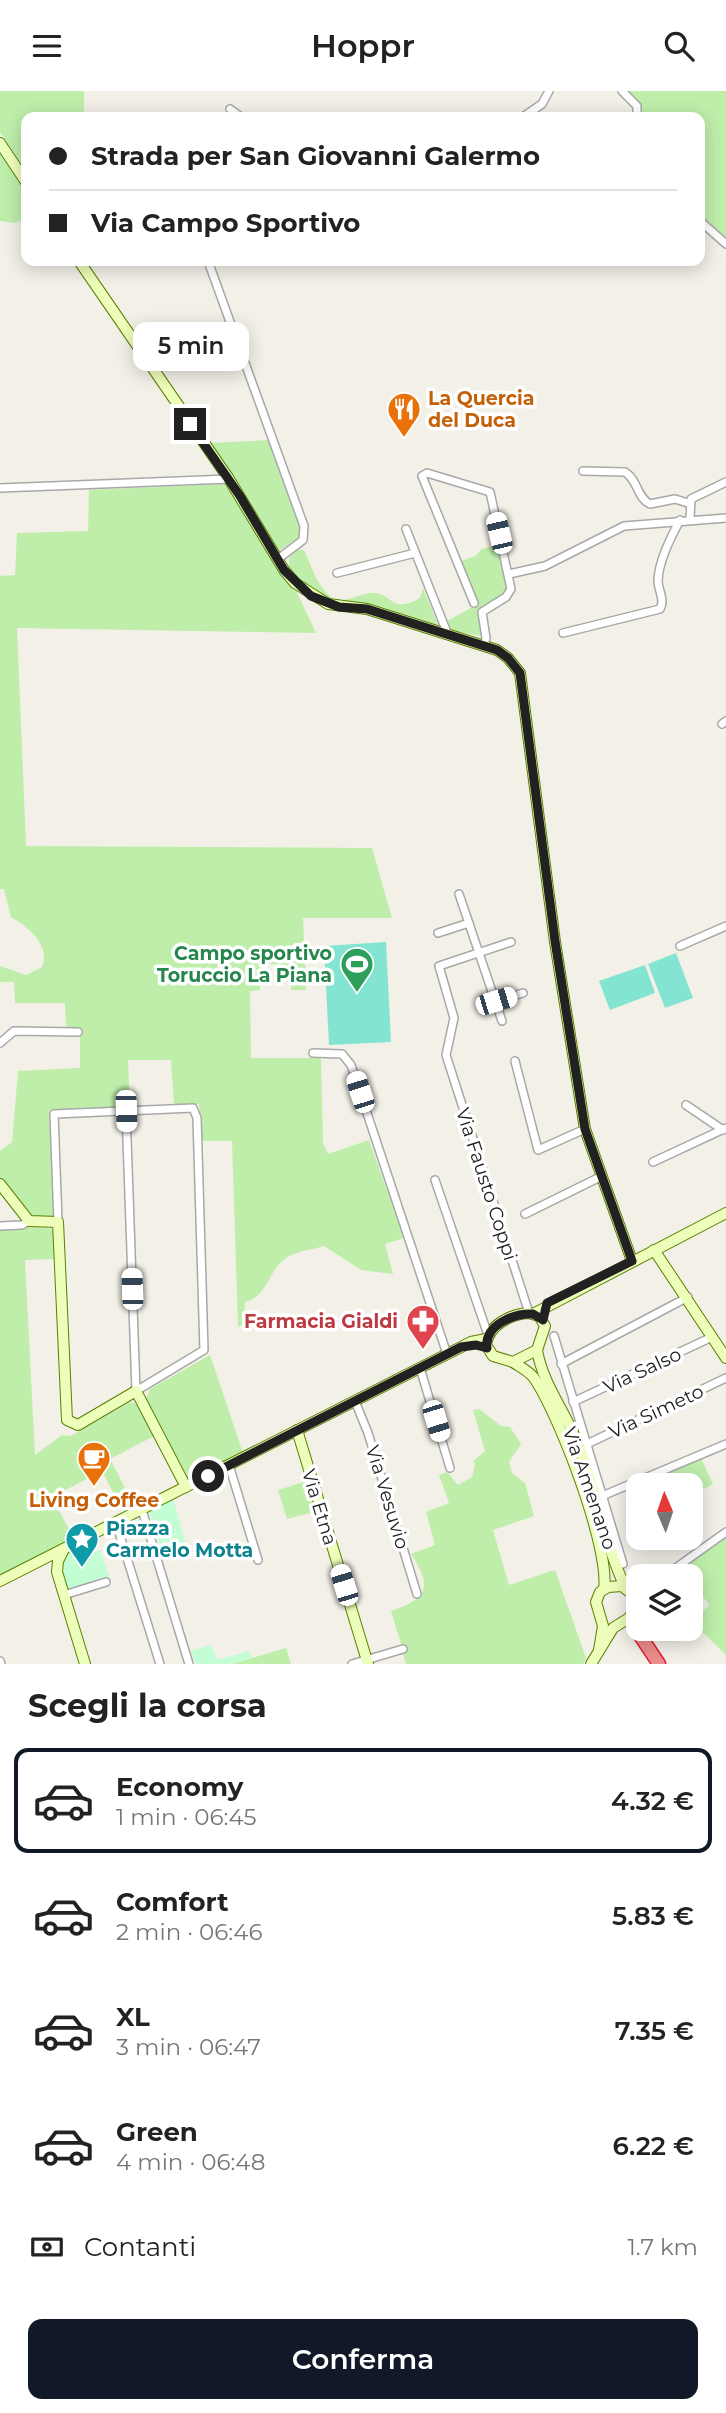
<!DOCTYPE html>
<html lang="it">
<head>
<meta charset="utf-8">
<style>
  body { margin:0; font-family:Montserrat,sans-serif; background:#f6f6f6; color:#222; height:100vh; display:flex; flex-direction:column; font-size:26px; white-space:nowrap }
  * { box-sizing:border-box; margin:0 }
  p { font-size:23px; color:#767676 }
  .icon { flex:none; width:38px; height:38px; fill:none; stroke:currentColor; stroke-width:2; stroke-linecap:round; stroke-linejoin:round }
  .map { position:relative; height:1573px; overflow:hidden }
  .side { display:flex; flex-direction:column; background:#fff; flex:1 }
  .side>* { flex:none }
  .banner { position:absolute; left:21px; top:21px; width:684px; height:154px; border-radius:14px; box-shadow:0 4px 18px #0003; display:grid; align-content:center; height:154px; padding:0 28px; background:#fff }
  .needle { width:46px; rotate:358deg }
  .tools { position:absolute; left:626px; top:1382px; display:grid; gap:14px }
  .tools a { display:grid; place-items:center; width:77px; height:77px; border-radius:14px; background:#fff; box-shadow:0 4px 18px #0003; font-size:35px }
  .end { position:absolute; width:32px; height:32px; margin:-16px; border:9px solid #212121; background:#fff; box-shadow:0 0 0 4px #fff }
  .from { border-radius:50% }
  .bubble { position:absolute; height:49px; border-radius:14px; background:#fff; box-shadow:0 4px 18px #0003; font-size:23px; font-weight:600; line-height:49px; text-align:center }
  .car { position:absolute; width:21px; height:42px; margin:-21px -10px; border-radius:9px; box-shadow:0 0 5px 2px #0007; background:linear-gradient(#fff 24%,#345 0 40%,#fff 0 76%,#345 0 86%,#fff 0) }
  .banner b { display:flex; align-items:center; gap:24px; height:66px; font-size:26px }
  .banner b+b { border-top:2px solid #e0e0e0 }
  .banner i { width:18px; height:18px; background:#222 }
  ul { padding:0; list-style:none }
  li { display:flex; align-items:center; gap:21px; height:105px; margin:0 14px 10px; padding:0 14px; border:4px solid transparent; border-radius:14px }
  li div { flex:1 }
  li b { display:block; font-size:26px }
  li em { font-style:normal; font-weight:600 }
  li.on { border-color:#111827 }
  li>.icon { width:63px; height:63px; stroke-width:1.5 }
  h2 { padding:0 28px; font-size:32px; line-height:84px }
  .pay { display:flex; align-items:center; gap:18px; height:77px; padding:0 28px; font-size:26px }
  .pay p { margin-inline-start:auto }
  .button { display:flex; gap:14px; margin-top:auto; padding:14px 28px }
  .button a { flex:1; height:80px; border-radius:14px; background:#111827; color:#fff; font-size:28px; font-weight:600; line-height:80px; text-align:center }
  header { display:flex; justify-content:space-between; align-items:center; height:91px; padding:0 28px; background:#fff; font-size:32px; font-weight:600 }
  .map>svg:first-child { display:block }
  .grass { fill:#bfeeab }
  .park { fill:#c3fdd3 }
  .pitch { fill:#82e4d1 }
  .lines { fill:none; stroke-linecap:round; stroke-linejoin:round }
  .street-casing { stroke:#a8a8a8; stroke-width:10 }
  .secondary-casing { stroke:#598000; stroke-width:12 }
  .highway-casing { stroke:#e51f3c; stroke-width:15 }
  .street { stroke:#fff; stroke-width:7 }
  .secondary { stroke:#edfdba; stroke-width:10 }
  .highway { stroke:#ec8c8c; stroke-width:12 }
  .route { stroke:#212121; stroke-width:9 }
  .labels { text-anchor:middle; stroke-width:7; stroke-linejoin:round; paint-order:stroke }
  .food-label { font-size:19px; font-weight:bold; fill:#c56008; stroke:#fff; text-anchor:start }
  .leisure-label { font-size:19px; font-weight:bold; fill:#27864d; stroke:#fff; text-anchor:end }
  .street-label { font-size:19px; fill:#212121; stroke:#fff }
  .health-label { font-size:19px; font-weight:bold; fill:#be3a42; stroke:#fff; text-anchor:end }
  .culture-label { font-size:19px; font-weight:bold; fill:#0d838f; stroke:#fff; text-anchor:start }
</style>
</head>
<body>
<header><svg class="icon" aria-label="menu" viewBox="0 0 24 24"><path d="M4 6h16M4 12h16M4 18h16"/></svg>Hoppr<svg class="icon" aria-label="search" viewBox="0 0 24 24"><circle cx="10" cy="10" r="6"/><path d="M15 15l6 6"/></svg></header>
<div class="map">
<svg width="726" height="1573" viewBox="0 0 726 1573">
  <rect width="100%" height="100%" fill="#f2f0e7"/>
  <g class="grass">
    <path d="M 0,0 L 84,0 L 84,26 L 26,26 L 26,80 L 0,41 Z"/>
    <path d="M 626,0 L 726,0 L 726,150 L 700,124 L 700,26 L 640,26 Z"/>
    <path d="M 0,61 L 26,99 L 26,128 L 14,132 L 0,130 Z"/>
    <path d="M 269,349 L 300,434 L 299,446 L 277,461 L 209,352 Z"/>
    <path d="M 228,393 L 294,495 L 316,542 L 17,537 L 26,755 L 372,757 L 392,827 L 303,827 L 306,899 L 291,899 L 291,894 L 274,873 L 260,873 L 260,899 L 250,900 L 251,967 L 321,967 L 323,1052 L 328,1063 L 369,1049 L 404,1147 L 385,1153 L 393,1183 L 361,1179 L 324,1155 C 311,1159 293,1160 282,1170 C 268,1183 266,1206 245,1211 L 244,1233 L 238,1236 L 232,1050 L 202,1050 L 199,1013 L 174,1014 L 171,969 L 128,969 L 130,1016 L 49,1019 L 54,1126 L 31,1126 L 0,1087 L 0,1060 L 12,1051 L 18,980 L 80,977 L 80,938 L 66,937 L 65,912 L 15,912 L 14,891 L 0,891 L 0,875 L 26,884 L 42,876 C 51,854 28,836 11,826 L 4,798 L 0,798 L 0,485 L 15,484 L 17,442 L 88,440 L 89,399 Z"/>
    <path d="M 499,454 L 507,497 L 504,505 L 487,512 L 478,521 L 481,545 L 452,540 L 447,530 L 478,513 L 460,470 L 476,465 L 481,458 Z"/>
    <path d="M 296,459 L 304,459 C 311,473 322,511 342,509 C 353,508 364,501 375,502 C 393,504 392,523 420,507 L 423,497 L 440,539 C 390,526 324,521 289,479 L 289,467 Z"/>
    <path d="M 36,1136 L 54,1138 L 55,1168 L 25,1169 L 35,1364 L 62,1344 L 71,1345 L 130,1311 L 136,1313 L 154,1345 L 110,1368 L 135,1416 L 125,1421 L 122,1418 L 102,1380 L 52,1406 L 74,1448 L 0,1485 L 0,1138 Z"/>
    <path d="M 210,1264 L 243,1362 L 190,1390 L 146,1308 L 150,1298 Z"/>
    <path d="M 479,1318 L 501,1335 L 510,1336 L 521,1353 L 509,1371 L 512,1382 L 525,1392 L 534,1425 L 493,1439 L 509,1494 L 555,1479 L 586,1567 L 583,1573 L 406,1573 L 403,1563 L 406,1554 L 401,1553 L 391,1520 C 426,1508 434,1497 411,1463 L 435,1454 L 426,1421 L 449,1412 L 439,1384 L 447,1381 L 458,1394 L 472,1386 L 475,1373 L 473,1370 L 485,1360 L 473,1319 Z"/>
    <path d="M 701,1367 L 713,1393 L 691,1405 L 691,1395 L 639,1395 L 639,1411 L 633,1396 Z"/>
    <path d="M 307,1390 L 317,1420 L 287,1428 L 278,1399 Z"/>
    <path d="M 726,1447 L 726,1564 L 698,1537 L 699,1525 L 709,1514 L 683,1477 Z"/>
    <path d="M 286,1557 L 291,1573 L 232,1573 Z"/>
  </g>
  <g class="park">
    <path d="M 173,1407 L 187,1457 L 163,1464 L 148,1419 Z"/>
    <path d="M 69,1459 L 74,1469 L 100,1459 L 110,1488 L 68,1501 C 62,1485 59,1474 69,1459 Z"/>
    <path d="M 211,1554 L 217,1569 L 249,1560 L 252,1567 L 232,1573 L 196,1573 L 191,1560 Z"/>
  </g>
  <g class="pitch">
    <path d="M 386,851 L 391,951 L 329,954 L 324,855 Z"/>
    <path d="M 676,862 L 693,907 L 665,917 L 648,873 Z"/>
    <path d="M 645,874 L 655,902 L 610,919 L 599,890 Z"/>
  </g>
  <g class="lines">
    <defs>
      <g id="street">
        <path d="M 622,0 L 637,15 L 637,26"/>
        <path d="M 230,18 L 241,26"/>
        <path d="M 242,26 L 259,26"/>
        <path d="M 523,26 L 542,13 L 549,0"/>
        <path d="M 700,130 L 726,153"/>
        <path d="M 208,170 L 304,435 L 303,449 L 278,468"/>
        <path d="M 583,380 L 625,381 C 638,389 637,407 650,413 L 675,408 L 688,412"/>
        <path d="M 0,397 L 229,388"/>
        <path d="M 690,428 L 691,408 L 726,391"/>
        <path d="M 406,438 L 448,544"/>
        <path d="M 337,482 L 415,462"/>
        <path d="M 509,483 L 545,475 L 624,435 L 726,427"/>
        <path d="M 474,512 L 422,385 L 427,382 L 490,401 L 511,498 L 506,506 L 482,521 L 486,547 L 484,555"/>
        <path d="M 563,542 L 660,518 C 665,509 659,501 658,491 C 658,471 671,446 680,429"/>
        <path d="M 722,633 L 726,630"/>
        <path d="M 459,803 L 502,930"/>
        <path d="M 438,842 L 469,832"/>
        <path d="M 511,851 L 439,875 L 454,927 L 446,964 L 529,1222"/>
        <path d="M 680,855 L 726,835"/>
        <path d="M 483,914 L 523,902"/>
        <path d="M 0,952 L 14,940 L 78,941"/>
        <path d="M 313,962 L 342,963 L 351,974 L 447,1263"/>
        <path d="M 515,970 L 538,1059 L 585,1038"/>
        <path d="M 686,1014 L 723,1039"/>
        <path d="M 653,1071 L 726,1037"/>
        <path d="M 435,1089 L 488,1244"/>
        <path d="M 525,1123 L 600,1086"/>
        <path d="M 58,1131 L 54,1023 L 193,1017 L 197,1027 L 204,1259 L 136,1300 L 126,1020"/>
        <path d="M 0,1135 L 22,1134 L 29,1130"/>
        <path d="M 554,1245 L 623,1473"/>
        <path d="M 561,1273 L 688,1206"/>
        <path d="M 420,1277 L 450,1377"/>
        <path d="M 355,1310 L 368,1342 L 417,1503"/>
        <path d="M 573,1311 L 712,1246"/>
        <path d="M 587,1353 L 726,1287"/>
        <path d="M 229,1374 L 258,1469"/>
        <path d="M 602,1405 L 726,1353"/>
        <path d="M 142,1419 L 189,1573"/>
        <path d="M 116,1432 L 160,1573"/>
        <path d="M 663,1486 L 726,1441"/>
        <path d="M 64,1504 L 106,1491"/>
        <path d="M 0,1570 L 1,1573"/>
        <path d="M 352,1573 L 403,1558"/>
      </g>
      <g id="secondary">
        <path d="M 0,52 L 26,91"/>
        <path d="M 79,170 L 229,388 L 284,479 L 295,492 L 328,513 L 367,518 L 497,559 L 508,567 L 520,582 L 555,851 L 585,1038 L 632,1170"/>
        <path d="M 0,1093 L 29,1130 L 58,1131 L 67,1329 L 78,1334 L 136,1300 L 186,1396"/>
        <path d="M 654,1159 L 726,1267"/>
        <path d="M 529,1222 L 539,1225 L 545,1235 L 537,1259 L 513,1271 L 493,1265 L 486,1254 C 488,1234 511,1223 529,1222 Z"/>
        <path d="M 533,1223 L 726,1122"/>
        <path d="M 537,1259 C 543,1295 568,1324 580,1358 C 597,1404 605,1454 626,1498"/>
        <path d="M 513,1271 C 520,1276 529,1280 534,1287 C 559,1323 610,1457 604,1498"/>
        <path d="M 297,1339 L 368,1573"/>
        <path d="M 64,1458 L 58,1470 L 57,1481 L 85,1573"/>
        <path d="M 0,1490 L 471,1251 L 486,1248"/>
        <path d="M 599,1559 L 603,1535 L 596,1511 L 600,1501 L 608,1496 L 622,1495 L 631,1502 L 635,1512"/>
        <path d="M 591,1573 L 613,1537 L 629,1527 L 633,1521"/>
      </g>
      <path id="highway" d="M 633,1523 L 633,1534 L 659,1573"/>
    </defs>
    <use href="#street" class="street-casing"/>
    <use href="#secondary" class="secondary-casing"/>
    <use href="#highway" class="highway-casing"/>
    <use href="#street" class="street"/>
    <use href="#secondary" class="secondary"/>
    <use href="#highway" class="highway"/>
  </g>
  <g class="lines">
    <path class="route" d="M 190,333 L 240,405 L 284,479 L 311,505 L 339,516 L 367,518 L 497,559 L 508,567 L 520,582 L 555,850 L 585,1038 L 632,1170 L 547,1212 L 543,1229 L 533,1223 C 514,1222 484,1234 487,1257 L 476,1254 L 461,1256 L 208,1385"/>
  </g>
  <defs>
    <symbol id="restaurant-pin" viewBox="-11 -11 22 30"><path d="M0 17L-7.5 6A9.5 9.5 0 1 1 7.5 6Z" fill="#e8710a" stroke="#fff"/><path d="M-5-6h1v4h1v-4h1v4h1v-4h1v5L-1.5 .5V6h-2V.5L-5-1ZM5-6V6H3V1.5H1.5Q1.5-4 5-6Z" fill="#fff"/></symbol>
    <symbol id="stadium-pin" viewBox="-11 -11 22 30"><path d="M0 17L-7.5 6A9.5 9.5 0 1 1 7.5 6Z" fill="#2e9e5b" stroke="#fff"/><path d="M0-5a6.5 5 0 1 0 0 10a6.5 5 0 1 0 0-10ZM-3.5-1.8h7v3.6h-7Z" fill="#fff"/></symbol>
    <symbol id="pharmacy-pin" viewBox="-11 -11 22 30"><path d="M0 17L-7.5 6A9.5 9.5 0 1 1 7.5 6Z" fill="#e0444e" stroke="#fff"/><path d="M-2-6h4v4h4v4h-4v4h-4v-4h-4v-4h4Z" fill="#fff"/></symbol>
    <symbol id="cafe-pin" viewBox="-11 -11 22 30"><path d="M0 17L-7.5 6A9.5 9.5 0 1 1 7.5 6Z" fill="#e8710a" stroke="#fff"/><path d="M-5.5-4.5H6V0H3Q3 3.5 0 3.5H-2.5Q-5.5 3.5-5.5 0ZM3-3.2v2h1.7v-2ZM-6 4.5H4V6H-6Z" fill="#fff"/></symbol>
    <symbol id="sight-pin" viewBox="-11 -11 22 30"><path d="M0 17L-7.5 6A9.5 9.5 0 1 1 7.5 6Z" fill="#0f9aa8" stroke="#fff"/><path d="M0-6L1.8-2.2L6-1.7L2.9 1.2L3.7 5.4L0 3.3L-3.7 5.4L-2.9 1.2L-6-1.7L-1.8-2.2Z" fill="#fff"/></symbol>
  </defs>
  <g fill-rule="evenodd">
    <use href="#restaurant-pin" x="385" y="299" width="38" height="52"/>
    <use href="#stadium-pin" x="338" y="854" width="38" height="52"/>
    <use href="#pharmacy-pin" x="404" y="1211" width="38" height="52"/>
    <use href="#cafe-pin" x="75" y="1348" width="38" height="52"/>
    <use href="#sight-pin" x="63" y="1429" width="38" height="52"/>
  </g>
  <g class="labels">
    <g class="food-label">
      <text x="428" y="314">La Quercia<tspan x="428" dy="22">del Duca</tspan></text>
      <text x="94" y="1416" text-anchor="middle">Living Coffee</text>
    </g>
    <g class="leisure-label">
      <text x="332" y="869">Campo sportivo<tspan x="332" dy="22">Toruccio La Piana</tspan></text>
    </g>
    <g class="street-label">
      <text transform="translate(487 1093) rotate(72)" y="7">Via Fausto Coppi</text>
      <text transform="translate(642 1279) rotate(-25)" y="7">Via Salso</text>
      <text transform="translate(656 1320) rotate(-25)" y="7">Via Simeto</text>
      <text transform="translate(590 1397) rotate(71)" y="7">Via Amenano</text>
      <text transform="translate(388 1406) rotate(73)" y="7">Via Vesuvio</text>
      <text transform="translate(320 1416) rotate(73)" y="7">Via Etna</text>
    </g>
    <g class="health-label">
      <text x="398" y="1237">Farmacia Gialdi</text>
    </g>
    <g class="culture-label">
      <text x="106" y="1444">Piazza<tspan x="106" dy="22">Carmelo Motta</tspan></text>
    </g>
  </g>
</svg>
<div class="tools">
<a><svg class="needle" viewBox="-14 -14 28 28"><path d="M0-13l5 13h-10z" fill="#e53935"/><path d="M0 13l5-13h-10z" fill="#767676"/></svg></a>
<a><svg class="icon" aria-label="layers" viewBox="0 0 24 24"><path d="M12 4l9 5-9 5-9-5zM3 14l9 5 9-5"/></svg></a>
</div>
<i class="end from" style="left:208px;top:1385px"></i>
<i class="end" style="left:190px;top:333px"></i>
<div class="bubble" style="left:133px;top:231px;width:116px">5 min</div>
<i class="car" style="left:499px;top:442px;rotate:347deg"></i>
<i class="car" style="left:496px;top:910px;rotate:73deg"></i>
<i class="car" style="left:360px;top:1001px;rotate:342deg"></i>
<i class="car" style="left:126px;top:1020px;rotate:178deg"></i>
<i class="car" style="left:132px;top:1198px;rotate:358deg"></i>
<i class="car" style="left:436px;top:1330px;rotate:163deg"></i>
<i class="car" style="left:344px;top:1494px;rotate:343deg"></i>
<div class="banner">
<b><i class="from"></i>Strada per San Giovanni Galermo</b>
<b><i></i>Via Campo Sportivo</b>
</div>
</div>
<section class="side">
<h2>Scegli la corsa</h2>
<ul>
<li class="on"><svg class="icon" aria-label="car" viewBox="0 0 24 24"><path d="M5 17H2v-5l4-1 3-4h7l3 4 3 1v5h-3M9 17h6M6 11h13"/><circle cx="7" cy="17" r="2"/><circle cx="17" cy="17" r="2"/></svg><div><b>Economy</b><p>1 min · 06:45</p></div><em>4.32 €</em></li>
<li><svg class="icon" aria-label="car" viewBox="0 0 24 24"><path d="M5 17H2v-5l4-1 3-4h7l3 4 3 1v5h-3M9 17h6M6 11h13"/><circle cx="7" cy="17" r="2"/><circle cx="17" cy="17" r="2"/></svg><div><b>Comfort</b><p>2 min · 06:46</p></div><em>5.83 €</em></li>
<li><svg class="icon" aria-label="car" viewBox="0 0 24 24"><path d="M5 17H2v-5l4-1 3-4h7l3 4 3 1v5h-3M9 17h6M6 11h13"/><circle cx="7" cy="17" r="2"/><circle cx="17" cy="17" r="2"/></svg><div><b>XL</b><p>3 min · 06:47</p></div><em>7.35 €</em></li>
<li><svg class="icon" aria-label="car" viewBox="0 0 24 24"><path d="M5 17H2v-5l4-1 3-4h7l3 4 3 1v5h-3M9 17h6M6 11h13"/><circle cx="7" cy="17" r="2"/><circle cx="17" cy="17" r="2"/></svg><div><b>Green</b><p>4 min · 06:48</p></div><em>6.22 €</em></li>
</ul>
<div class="pay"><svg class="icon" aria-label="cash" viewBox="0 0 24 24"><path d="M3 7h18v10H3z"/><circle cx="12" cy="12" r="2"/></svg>Contanti<p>1.7 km</p></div>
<div class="button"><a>Conferma</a></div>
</section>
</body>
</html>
